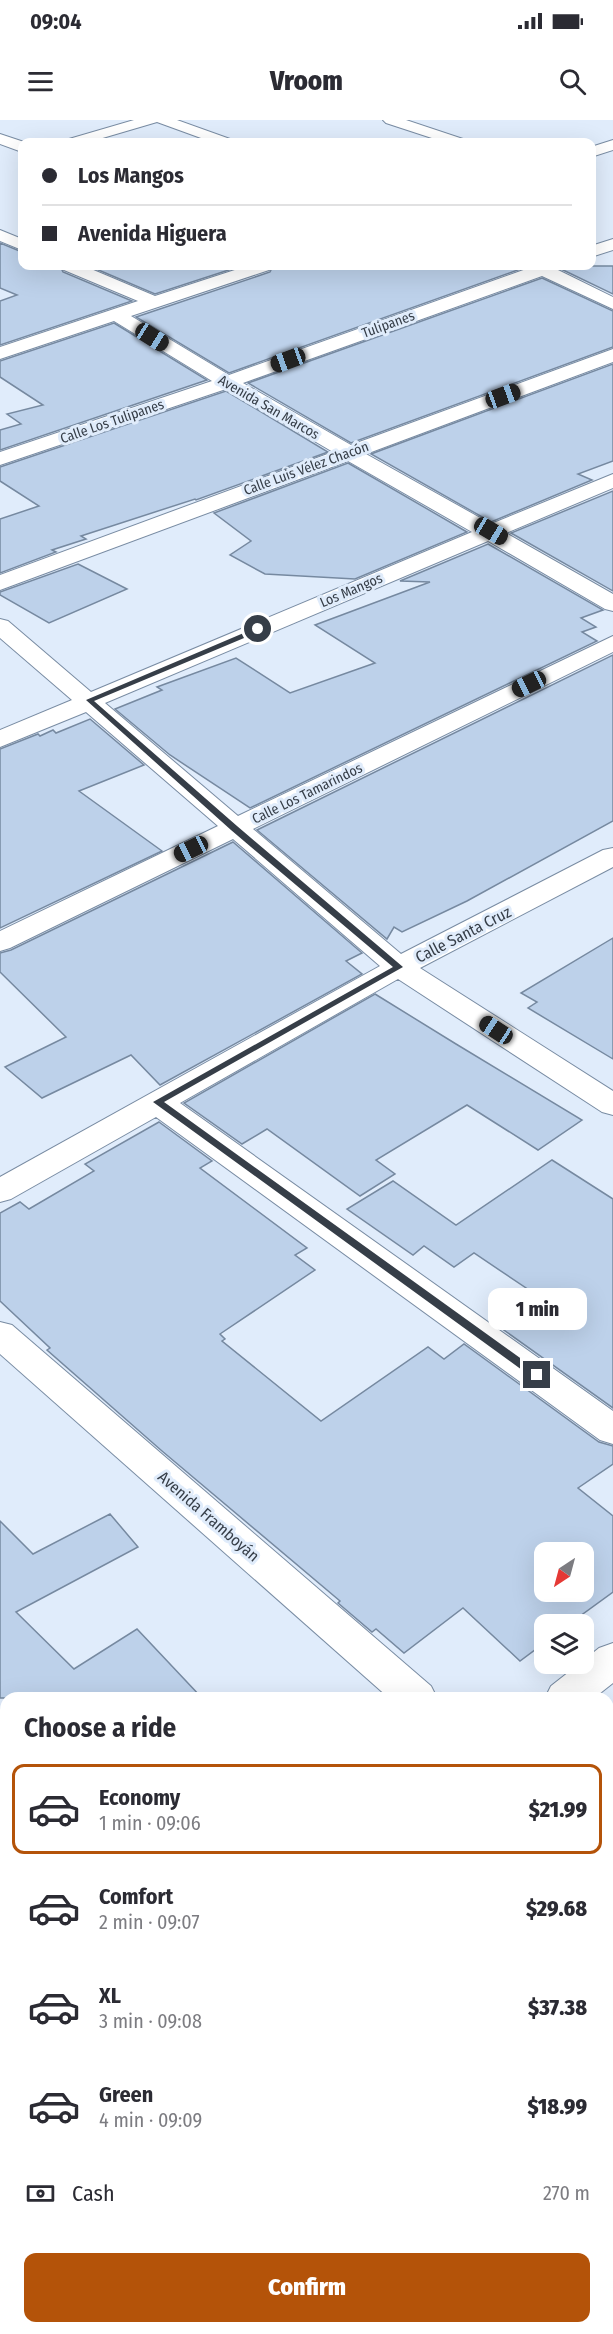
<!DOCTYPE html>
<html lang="en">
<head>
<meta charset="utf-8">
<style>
  body { margin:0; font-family:"Fira Sans Condensed",sans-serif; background:#f7f7f7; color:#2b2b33; height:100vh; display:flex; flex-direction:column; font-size:22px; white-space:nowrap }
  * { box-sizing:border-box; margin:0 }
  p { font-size:20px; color:#7c7c81 }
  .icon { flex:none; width:33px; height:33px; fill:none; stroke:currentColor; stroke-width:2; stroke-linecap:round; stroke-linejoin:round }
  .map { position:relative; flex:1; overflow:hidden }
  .panel { position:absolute; left:0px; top:1572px; width:614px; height:642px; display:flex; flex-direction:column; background:#fff; border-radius:18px 18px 0 0; box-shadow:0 6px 24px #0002 }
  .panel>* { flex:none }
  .top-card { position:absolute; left:18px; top:18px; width:578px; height:132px; border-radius:12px; box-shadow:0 6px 24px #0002; display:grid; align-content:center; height:132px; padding:0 24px; background:#fff }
  .needle { width:39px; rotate:216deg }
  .fabs { position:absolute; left:534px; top:1422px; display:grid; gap:12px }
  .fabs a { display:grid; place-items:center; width:60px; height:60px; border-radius:12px; background:#fff; box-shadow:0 6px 24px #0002; font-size:30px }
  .end { position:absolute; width:27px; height:27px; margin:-14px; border:8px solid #363e48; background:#fff; box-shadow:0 0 0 3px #fff }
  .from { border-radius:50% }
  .bubble { position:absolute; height:42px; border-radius:12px; background:#fff; box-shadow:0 6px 24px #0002; font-size:20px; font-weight:800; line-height:42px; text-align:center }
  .car { position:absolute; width:18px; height:36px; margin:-18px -9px; border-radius:8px; box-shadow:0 0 4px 2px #0007; background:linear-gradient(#222 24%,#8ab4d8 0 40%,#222 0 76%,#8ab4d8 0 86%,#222 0) }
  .top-card b { display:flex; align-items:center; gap:21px; height:57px; font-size:22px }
  .top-card b+b { border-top:2px solid #e1e1e2 }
  .top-card i { width:15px; height:15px; background:#2b2b33 }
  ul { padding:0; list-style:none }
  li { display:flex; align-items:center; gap:18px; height:90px; margin:0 12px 9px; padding:0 12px; border:3px solid transparent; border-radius:12px }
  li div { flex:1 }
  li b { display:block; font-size:22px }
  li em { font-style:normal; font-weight:800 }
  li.on { border-color:#b45309 }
  li>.icon { width:54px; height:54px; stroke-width:1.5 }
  h2 { padding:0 24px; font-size:27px; line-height:72px }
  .pay { display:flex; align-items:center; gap:15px; height:66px; padding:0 24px; font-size:22px }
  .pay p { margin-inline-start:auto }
  .cta { display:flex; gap:12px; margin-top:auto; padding:12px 24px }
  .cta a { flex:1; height:69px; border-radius:12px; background:#b45309; color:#fff; font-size:24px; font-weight:800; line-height:69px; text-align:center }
  .status { display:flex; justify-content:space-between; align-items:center; height:42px; padding:0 30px; background:#fff; direction:ltr }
  .status svg { height:16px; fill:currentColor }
  header { display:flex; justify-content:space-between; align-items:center; height:78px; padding:0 24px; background:#fff; font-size:27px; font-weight:800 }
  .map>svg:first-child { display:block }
  .building { fill:#bdd1ea; stroke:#7689a0; stroke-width:1.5; fill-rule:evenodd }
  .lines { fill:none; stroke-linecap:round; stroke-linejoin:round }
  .minor-casing { stroke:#798ca3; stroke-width:2 }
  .minor { fill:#fff; fill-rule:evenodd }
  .route { fill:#363e48 }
  .labels { text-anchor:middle; stroke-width:6; stroke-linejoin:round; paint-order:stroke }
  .far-street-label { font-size:14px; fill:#363e48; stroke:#e0ecfb }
  .street-label { font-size:16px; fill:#363e48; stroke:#e0ecfb }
</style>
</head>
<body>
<div class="status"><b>09:04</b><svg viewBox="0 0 49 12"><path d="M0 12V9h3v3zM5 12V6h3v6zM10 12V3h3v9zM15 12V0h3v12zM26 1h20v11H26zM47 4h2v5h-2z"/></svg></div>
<header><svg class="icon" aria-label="menu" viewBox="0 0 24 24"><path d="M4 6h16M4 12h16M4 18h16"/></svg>Vroom<svg class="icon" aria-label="search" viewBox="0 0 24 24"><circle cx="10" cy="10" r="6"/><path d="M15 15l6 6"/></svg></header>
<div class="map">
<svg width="613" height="2214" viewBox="0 0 613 2214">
  <rect width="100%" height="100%" fill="#e0ecfb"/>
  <g class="building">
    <path d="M 0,123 L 22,132 L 22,146 L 60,146 L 63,152 L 132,181 L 0,225 L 0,181 L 17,175 L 0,168 Z"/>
    <path d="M 89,146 L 241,146 L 155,174 Z"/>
    <path d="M 273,146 L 526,146 L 526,147 L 229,253 L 136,197 L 270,152 Z"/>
    <path d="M 562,146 L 613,146 L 613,174 L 561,149 Z"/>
    <path d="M 542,158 L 613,191 L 613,227 L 351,323 L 248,263 Z"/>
    <path d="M 114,203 L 207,260 L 0,330 L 0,310 L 21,304 L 7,294 L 43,285 L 0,257 L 0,241 Z"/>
    <path d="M 613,244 L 613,341 L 578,354 L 592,360 L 491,402 L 371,334 Z"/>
    <path d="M 226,271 L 328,332 L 196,380 L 195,379 L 81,416 L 86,419 L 52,430 L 56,432 L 0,453 L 0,399 L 39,386 L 0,361 L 0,347 Z"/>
    <path d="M 348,343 L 467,412 L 355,459 L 265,454 L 230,435 L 251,421 L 214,393 Z"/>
    <path d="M 613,371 L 613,471 L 511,413 Z"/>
    <path d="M 488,424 L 603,490 L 581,498 L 596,507 L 582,512 L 597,521 L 250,688 L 170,635 L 115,589 L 162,570 L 157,567 L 236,538 L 290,573 L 375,543 L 315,505 L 430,462 L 400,461 Z"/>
    <path d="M 78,444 L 127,469 L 49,503 L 0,475 L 0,472 Z"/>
    <path d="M 613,535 L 613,701 L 467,781 L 402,812 L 394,807 L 387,819 L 257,710 Z"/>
    <path d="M 90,599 L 144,645 L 79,671 L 162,731 L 0,808 L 0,629 L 38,614 L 40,616 L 53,610 L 56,613 Z"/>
    <path d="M 233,722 L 362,833 L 346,841 L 362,854 L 160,965 L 131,935 L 42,978 L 5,947 L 66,917 L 0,852 L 0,833 L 11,830 Z"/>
    <path d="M 613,818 L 613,939 L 528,888 L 537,882 L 521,873 Z"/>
    <path d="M 375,874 L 456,924 L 582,1000 L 538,1030 L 467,985 L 376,1040 L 395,1054 L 360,1076 L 267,1009 L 242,1024 L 184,983 Z"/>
    <path d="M 159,1002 L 212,1041 L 200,1048 L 307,1128 L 295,1135 L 315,1150 L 220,1214 L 225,1219 L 222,1221 L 321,1301 L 428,1227 L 444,1239 L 464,1224 L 599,1322 L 613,1326 L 613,1344 L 578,1368 L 613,1396 L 613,1472 L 569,1504 L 544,1504 L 544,1523 L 520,1541 L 463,1488 L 404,1533 L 376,1509 L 372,1512 L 338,1483 L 340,1481 L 162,1331 L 47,1230 L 50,1228 L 0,1181 L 0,1093 L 20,1082 L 29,1089 L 94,1051 L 85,1044 ZM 544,1432 L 584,1432 L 584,1472 L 544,1472 Z"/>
    <path d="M 552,1040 L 613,1079 L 613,1288 L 494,1203 L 535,1174 L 474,1133 L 454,1147 L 424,1126 L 413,1135 L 347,1089 L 393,1061 L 456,1105 Z"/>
    <path d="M 110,1394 L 138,1427 L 16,1492 L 74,1549 L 137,1509 L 202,1578 L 0,1578 L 0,1401 L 33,1434 Z"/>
  </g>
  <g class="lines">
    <defs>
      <g id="minor">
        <path d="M 134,0 L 177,0 L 230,19 L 233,22 L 212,22 L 157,2 L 89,22 L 66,22 L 69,19 Z"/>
        <path d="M 383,0 L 406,0 L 463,19 L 466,22 L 444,22 L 386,3 Z"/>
        <path d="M 0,14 L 24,22 L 22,32 L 0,24 Z"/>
        <path d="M 613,20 L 613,30 L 591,37 L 591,27 Z"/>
        <path d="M 0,110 L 22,119 L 22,130 L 0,121 Z"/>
        <path d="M 613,119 L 613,130 L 591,137 L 591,126 Z"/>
        <path d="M 62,146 L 84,146 L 155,176 L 247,146 L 271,146 L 269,150 L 131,196 L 229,255 L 529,148 L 528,146 L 560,146 L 558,150 L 613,177 L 613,189 L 542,156 L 243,263 L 351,325 L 613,229 L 613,242 L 366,334 L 491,404 L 613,354 L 613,368 L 506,413 L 613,474 L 613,491 L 605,489 L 488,421 L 105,583 L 238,696 L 613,516 L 613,532 L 253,709 L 401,834 L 603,730 L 613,728 L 613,747 L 420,848 L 613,971 L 613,995 L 602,992 L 398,859 L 180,983 L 613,1291 L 613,1324 L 600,1320 L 156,997 L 11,1079 L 0,1082 L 0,1057 L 380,846 L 233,719 L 10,828 L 0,831 L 0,811 L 218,706 L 86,592 L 0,627 L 0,610 L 72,580 L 0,518 L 0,499 L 8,501 L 91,572 L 472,412 L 348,341 L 0,470 L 0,455 L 333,332 L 226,269 L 0,345 L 0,332 L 212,261 L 114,201 L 0,239 L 0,227 L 138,181 L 64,150 Z"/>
        <path d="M 0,1202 L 12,1205 L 431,1566 L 437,1578 L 389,1578 L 0,1234 Z"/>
        <path d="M 613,1523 L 613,1563 L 594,1578 L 545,1578 L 551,1566 L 579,1544 L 584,1544 L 584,1540 L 599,1528 Z"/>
        <path d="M 608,1595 L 613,1596 L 613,1638 L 608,1636 Z"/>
        <path d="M 0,1761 L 6,1763 L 6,1808 L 0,1806 Z"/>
        <path d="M 6,2000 L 6,2050 L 0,2053 L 0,2003 Z"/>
        <path d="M 613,2014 L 613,2062 L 608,2064 L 608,2016 Z"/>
        <path d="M 330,2208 L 381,2208 L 383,2214 L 332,2214 Z"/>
      </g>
    </defs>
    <use href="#minor" class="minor-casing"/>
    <use href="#minor" class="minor"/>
  </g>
  <path class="route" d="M 258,507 L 261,511 L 94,581 L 237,706 L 403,847 L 164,982 L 541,1253 L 541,1258 L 533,1258 L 153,982 L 393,847 L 231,710 L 86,580 Z"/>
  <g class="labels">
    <g class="far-street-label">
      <text transform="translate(388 204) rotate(-20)" y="5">Tulipanes</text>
      <text transform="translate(269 287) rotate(30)" y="5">Avenida San Marcos</text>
      <text transform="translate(112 301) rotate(-19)" y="5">Calle Los Tulipanes</text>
      <text transform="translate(306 348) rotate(-20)" y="5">Calle Luis Vélez Chacón</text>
      <text transform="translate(351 470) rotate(-23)" y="5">Los Mangos</text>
      <text transform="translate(307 673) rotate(-26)" y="5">Calle Los Tamarindos</text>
    </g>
    <g class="street-label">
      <text transform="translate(463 814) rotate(-27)" y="6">Calle Santa Cruz</text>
      <text transform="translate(209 1396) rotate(41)" y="6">Avenida Framboyán</text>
    </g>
  </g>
</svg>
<div class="fabs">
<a><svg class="needle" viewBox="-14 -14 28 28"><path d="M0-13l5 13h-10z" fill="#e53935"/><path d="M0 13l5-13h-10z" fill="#7c7c81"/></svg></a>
<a><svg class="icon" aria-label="layers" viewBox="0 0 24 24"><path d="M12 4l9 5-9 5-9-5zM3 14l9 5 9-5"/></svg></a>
</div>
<i class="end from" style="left:258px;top:509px"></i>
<i class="end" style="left:537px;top:1255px"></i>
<div class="bubble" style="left:488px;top:1168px;width:99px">1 min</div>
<i class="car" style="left:152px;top:217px;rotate:122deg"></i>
<i class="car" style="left:288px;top:240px;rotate:250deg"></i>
<i class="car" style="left:503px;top:276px;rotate:70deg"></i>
<i class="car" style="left:491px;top:411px;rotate:121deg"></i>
<i class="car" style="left:529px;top:564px;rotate:244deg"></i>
<i class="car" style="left:191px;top:729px;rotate:244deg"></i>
<i class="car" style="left:496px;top:910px;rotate:303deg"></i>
<div class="top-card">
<b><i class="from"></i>Los Mangos</b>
<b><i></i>Avenida Higuera</b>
</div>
<section class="panel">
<h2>Choose a ride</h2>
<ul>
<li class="on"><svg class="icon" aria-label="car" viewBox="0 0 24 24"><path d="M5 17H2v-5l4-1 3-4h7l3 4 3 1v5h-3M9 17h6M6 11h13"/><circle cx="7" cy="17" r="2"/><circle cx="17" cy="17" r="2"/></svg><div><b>Economy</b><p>1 min · 09:06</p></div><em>$21.99</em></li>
<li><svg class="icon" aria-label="car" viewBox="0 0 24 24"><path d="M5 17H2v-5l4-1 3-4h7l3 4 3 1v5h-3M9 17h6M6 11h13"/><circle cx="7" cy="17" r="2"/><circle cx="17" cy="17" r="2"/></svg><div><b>Comfort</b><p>2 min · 09:07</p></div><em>$29.68</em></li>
<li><svg class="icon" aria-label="car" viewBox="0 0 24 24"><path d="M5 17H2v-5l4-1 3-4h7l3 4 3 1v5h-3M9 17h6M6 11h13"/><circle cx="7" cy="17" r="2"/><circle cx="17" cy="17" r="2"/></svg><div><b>XL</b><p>3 min · 09:08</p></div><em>$37.38</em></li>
<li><svg class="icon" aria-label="car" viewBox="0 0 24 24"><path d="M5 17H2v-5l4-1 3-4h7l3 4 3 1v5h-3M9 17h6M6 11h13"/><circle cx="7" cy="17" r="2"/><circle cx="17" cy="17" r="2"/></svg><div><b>Green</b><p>4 min · 09:09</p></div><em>$18.99</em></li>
</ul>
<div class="pay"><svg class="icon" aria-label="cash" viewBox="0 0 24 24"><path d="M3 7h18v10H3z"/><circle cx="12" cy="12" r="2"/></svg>Cash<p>270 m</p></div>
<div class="cta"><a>Confirm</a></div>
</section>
</div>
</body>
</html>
